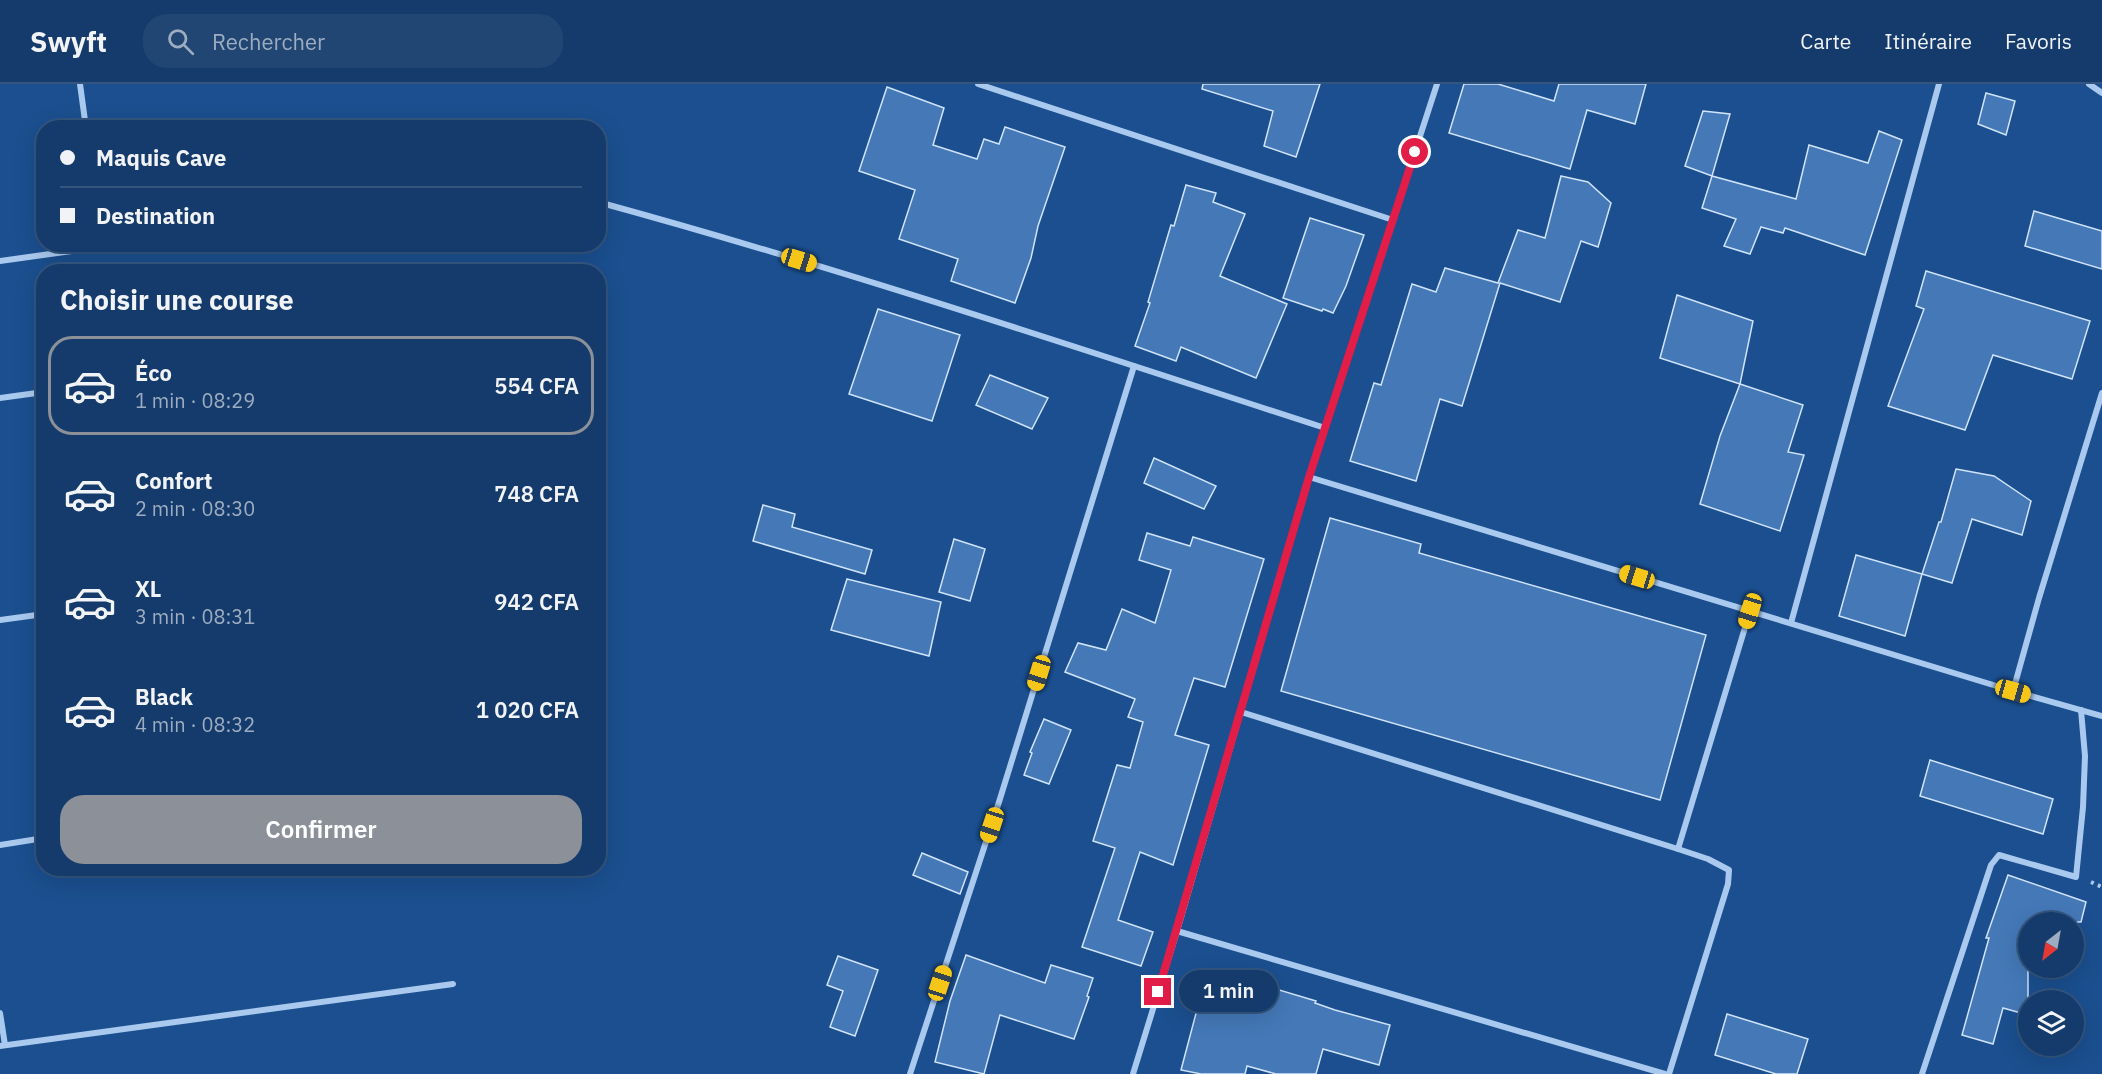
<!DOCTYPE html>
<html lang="fr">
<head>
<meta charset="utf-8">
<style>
  body { margin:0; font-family:"IBM Plex Sans",sans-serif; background:#214673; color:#f1f3f6; height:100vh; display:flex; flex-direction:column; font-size:22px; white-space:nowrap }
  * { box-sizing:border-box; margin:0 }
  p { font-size:20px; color:#9dadc1 }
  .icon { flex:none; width:33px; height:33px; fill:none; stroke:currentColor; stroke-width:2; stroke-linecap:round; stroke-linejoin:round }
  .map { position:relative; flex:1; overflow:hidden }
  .drawer { position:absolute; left:36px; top:180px; width:570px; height:612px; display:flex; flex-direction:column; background:#143b6b; border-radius:24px; box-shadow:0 6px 24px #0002,0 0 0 2px #33557e }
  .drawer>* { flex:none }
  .guide { position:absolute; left:36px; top:36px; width:570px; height:132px; border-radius:24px; box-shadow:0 6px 24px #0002,0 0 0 2px #33557e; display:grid; align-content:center; height:132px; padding:0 24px; background:#143b6b }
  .needle { width:39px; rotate:211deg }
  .buttons { position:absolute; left:2018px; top:828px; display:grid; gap:12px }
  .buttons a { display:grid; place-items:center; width:66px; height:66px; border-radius:50%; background:#143b6b; box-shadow:0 6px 24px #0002,0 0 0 2px #33557e; font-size:30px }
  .end { position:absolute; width:27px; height:27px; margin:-14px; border:8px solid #e11d48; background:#fff; box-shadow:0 0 0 3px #fff }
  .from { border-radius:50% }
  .bubble { position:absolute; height:42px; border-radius:21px; background:#143b6b; box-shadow:0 6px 24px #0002,0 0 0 2px #33557e; font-size:20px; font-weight:600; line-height:42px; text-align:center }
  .car { position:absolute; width:18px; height:36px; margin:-18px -9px; border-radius:8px; box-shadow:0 0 4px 2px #0007; background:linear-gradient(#f5c518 24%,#345 0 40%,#f5c518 0 76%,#345 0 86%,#f5c518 0) }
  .guide b { display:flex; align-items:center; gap:21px; height:57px; font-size:22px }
  .guide b+b { border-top:2px solid #33557e }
  .guide i { width:15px; height:15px; background:#f1f3f6 }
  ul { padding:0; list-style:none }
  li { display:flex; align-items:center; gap:18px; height:99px; margin:0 12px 9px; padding:0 12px; border:3px solid transparent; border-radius:24px }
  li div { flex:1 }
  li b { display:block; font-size:22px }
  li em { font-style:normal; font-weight:600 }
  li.active { border-color:#8c9099 }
  li>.icon { width:54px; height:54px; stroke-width:1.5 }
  h2 { padding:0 24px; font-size:27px; line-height:72px }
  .button { display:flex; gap:12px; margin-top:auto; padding:12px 24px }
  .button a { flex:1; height:69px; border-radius:24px; background:#8c9099; color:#fff; font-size:24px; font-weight:600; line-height:69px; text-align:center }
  header { display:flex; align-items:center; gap:36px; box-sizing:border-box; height:84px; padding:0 30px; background:#143b6b; border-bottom:2px solid #33557e }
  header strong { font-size:28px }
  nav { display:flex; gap:33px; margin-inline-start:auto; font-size:21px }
  .search { width:420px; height:54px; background:#214673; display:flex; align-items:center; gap:15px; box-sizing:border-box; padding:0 21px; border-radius:24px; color:#9dadc1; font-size:22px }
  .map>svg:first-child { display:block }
  .building { fill:#4478b7; stroke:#cfe3fa; stroke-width:1.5 }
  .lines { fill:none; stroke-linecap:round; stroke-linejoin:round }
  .path { stroke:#a9c9ee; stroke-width:4; stroke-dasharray:3 4.5; stroke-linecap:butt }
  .minor { stroke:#a9c9ee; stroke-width:6 }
  .route { stroke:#e11d48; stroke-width:8 }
</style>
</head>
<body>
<header>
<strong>Swyft</strong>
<div class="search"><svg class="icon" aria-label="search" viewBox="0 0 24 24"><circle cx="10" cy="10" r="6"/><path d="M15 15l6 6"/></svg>Rechercher</div>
<nav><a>Carte</a><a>Itinéraire</a><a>Favoris</a></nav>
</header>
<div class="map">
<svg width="2102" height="990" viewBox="0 0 2102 990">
  <rect width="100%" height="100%" fill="#1b4f8f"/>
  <g class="building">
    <path d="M 1203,0 L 1320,0 L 1296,73 L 1264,62 L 1273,27 L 1202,5 Z"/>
    <path d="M 1464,0 L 1498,0 L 1554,17 L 1559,0 L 1646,0 L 1635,40 L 1587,26 L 1570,85 L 1449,49 Z"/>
    <path d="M 887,3 L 944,24 L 933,61 L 977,75 L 984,55 L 999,60 L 1005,43 L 1065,63 L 1038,142 L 1031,174 L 1015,219 L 951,197 L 958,175 L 899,155 L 915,106 L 859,87 Z"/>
    <path d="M 1986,9 L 2015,17 L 2006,51 L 1978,40 Z"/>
    <path d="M 1703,27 L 1730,30 L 1712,92 L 1685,82 Z"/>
    <path d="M 1879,47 L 1902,56 L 1865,171 L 1785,144 L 1783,149 L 1761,143 L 1750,170 L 1724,162 L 1736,135 L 1702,124 L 1712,92 L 1796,115 L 1809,61 L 1868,79 Z"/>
    <path d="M 1561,92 L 1588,98 L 1611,119 L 1598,163 L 1581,157 L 1560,218 L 1500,199 L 1462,322 L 1440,315 L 1416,397 L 1350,377 L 1374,299 L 1381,301 L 1412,200 L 1436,208 L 1445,184 L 1498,199 L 1518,146 L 1545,154 Z"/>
    <path d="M 1186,101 L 1216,109 L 1213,118 L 1245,130 L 1220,192 L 1287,220 L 1256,294 L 1181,263 L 1176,277 L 1135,262 L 1150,219 L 1148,218 L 1171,141 L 1174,142 Z"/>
    <path d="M 2034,127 L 2102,147 L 2102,185 L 2025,162 Z"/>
    <path d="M 1310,134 L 1364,151 L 1346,202 L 1333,229 L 1323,225 L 1322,227 L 1283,214 Z"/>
    <path d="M 1926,187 L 2090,237 L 2072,295 L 1993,271 L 1965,346 L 1888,322 L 1924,225 L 1916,222 Z"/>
    <path d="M 1677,211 L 1753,237 L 1740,300 L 1660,274 Z"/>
    <path d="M 878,225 L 960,251 L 932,337 L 849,310 Z"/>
    <path d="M 990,291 L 1048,314 L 1032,345 L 976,321 Z"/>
    <path d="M 1740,300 L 1803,321 L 1788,368 L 1804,371 L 1780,447 L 1700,420 L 1720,352 Z"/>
    <path d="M 1154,374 L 1216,402 L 1204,425 L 1144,399 Z"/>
    <path d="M 1956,385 L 1994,392 L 2031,417 L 2022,451 L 1972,435 L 1952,499 L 1922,490 L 1939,438 L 1941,438 Z"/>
    <path d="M 763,421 L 795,430 L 792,443 L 872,466 L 865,490 L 753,457 Z"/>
    <path d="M 1330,434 L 1421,460 L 1419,469 L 1706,551 L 1660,716 L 1281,607 Z"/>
    <path d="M 1147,449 L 1190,462 L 1193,453 L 1264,475 L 1225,603 L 1194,594 L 1175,651 L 1209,661 L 1173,781 L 1140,768 L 1118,836 L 1153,848 L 1141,882 L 1082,863 L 1115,764 L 1093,757 L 1117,681 L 1130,684 L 1143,638 L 1128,633 L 1135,615 L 1065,588 L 1078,559 L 1106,566 L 1122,525 L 1155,539 L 1171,486 L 1139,476 Z"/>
    <path d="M 954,455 L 985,465 L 970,517 L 939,508 Z"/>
    <path d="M 1856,471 L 1922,490 L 1905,552 L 1839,532 Z"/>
    <path d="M 847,495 L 941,518 L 929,572 L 831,546 Z"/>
    <path d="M 1044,635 L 1071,646 L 1049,700 L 1024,691 L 1032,669 L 1030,668 Z"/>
    <path d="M 1930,676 L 2053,715 L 2043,750 L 1920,712 Z"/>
    <path d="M 922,769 L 968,788 L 960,810 L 913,791 Z"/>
    <path d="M 2008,791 L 2086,818 L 2081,838 L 2028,838 L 2028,931 L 2003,924 L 1993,960 L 1962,951 L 1989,854 L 1986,854 Z"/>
    <path d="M 966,871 L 1045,899 L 1051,881 L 1093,894 L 1087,912 L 1089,913 L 1074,955 L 1000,931 L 984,990 L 935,978 L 950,917 Z"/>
    <path d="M 838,872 L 878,886 L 855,952 L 830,943 L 843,907 L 827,901 Z"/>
    <path d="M 1242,895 L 1316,917 L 1315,919 L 1335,926 L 1390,941 L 1379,981 L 1323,965 L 1316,990 L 1276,990 L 1247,982 L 1245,990 L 1201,990 L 1181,986 L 1199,918 L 1233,927 Z"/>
    <path d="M 1727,930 L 1808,955 L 1797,990 L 1776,990 L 1715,971 Z"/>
  </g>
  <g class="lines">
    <path class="path" d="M 2091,798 L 2102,803"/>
    <g class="minor">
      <path d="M 80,0 L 86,44"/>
      <path d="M 978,0 L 1393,136"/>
      <path d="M 2089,0 L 2102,9"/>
      <path d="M 598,118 C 843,185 1084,266 1325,344"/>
      <path d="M 0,177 L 122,160"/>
      <path d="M 0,314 L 44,308"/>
      <path d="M 1309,393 L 2013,607 L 2102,632"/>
      <path d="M 0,536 L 44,530"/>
      <path d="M 1791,539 L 1939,0"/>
      <path d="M 2013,607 L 2039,514 L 2102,309"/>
      <path d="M 1241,628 L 1678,765 L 1708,775 L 1729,786 L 1728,800 L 1669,990"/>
      <path d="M 0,761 L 44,754"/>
      <path d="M 1678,765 L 1750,527"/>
      <path d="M 1177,847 L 1665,990"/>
      <path d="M 0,929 L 5,961"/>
      <path d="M 0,962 L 453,900"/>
      <path d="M 910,990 L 999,718 L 1134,282"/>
      <path d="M 1133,990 L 1177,847 L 1309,393 L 1437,0"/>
      <path d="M 1922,990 L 1991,781 L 1999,771 L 2076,793 L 2083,723 L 2085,672 L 2081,626"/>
    </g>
  </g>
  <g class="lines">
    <path class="route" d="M 1158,908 L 1309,393 L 1415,68"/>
  </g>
</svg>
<div class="buttons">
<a><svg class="needle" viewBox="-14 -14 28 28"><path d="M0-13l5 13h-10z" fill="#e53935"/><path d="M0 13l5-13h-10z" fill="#9dadc1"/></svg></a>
<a><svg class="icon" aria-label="layers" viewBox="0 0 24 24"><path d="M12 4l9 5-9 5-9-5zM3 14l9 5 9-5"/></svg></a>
</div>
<i class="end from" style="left:1415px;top:68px"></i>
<i class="end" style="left:1158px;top:908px"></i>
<div class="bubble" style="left:1179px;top:886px;width:99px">1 min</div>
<i class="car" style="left:799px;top:176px;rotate:107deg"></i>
<i class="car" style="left:1637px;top:493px;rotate:287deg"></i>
<i class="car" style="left:1750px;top:527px;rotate:197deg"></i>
<i class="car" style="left:1039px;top:589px;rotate:197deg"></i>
<i class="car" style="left:2013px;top:607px;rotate:106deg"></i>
<i class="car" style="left:992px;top:741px;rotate:198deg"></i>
<i class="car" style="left:940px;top:899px;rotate:18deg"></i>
<div class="guide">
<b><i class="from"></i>Maquis Cave</b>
<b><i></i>Destination</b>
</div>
<section class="drawer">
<h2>Choisir une course</h2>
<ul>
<li class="active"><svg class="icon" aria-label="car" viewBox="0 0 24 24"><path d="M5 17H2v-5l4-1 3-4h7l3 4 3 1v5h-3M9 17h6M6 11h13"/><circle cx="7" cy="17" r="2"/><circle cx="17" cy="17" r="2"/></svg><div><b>Éco</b><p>1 min · 08:29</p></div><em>554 CFA</em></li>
<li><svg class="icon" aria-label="car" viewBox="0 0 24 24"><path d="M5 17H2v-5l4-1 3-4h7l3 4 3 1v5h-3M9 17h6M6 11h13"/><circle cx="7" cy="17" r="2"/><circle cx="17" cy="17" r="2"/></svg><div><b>Confort</b><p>2 min · 08:30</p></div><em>748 CFA</em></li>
<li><svg class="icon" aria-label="car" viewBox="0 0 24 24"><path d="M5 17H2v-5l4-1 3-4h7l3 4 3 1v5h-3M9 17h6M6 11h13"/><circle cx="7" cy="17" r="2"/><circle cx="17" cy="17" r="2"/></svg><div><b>XL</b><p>3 min · 08:31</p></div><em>942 CFA</em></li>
<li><svg class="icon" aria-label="car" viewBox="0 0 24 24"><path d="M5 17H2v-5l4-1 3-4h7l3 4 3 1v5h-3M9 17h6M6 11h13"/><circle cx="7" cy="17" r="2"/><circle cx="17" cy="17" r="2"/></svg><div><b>Black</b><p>4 min · 08:32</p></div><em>1 020 CFA</em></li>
</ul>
<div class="button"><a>Confirmer</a></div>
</section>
</div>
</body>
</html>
